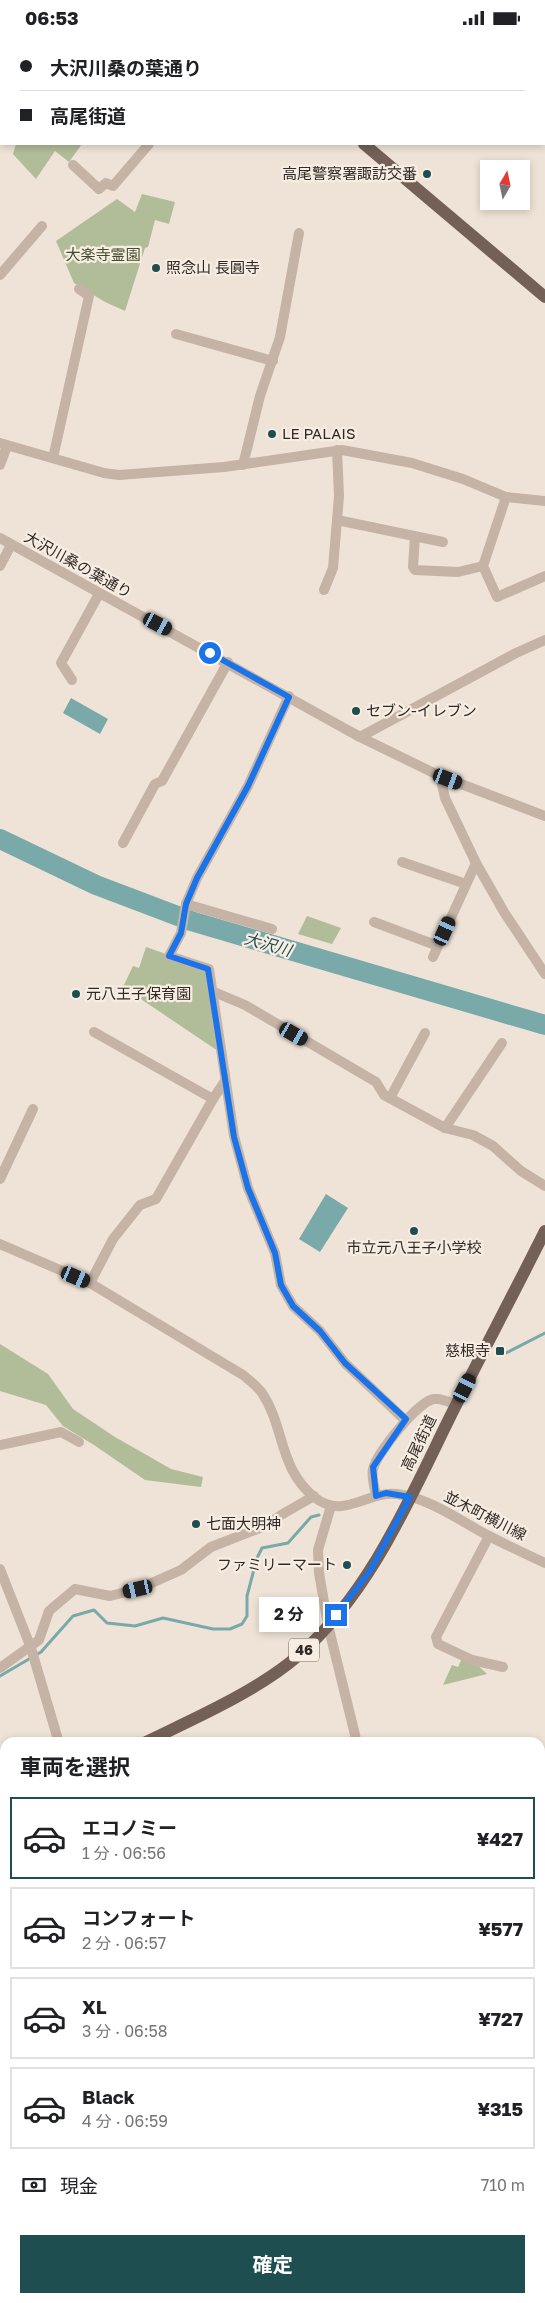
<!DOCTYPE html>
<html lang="ja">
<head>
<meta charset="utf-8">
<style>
  body { margin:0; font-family:"Golos Text","Noto Sans JP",sans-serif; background:#f2f2f2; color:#202124; height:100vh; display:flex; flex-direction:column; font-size:19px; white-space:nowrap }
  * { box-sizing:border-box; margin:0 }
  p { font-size:16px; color:#757577 }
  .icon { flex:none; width:28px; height:28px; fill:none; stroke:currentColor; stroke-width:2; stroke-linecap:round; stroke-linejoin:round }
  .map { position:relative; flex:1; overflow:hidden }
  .sheet { position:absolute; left:0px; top:1702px; width:545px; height:566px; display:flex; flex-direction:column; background:#fff; border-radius:15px 15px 0 0; box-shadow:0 2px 8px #0003 }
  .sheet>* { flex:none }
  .hud { position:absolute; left:0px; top:0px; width:545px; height:110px; box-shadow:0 2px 8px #0003; display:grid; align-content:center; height:110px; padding:0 20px; background:#fff }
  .needle { width:32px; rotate:9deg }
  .buttons { position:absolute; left:480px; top:125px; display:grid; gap:10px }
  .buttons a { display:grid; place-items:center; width:50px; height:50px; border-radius:0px; background:#fff; box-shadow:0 2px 8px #0003; font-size:25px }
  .end { position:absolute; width:22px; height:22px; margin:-11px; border:6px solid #1a73e8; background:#fff; box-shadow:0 0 0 2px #fff }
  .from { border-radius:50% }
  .bubble { position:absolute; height:35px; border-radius:0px; background:#fff; box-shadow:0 2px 8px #0003; font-size:16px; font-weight:700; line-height:35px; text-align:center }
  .car { position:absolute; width:15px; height:30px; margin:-15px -8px; border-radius:6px; box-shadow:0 0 4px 1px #0007; background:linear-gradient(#222 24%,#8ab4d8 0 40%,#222 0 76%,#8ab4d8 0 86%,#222 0) }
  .hud b { display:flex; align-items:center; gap:18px; height:48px; font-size:19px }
  .hud b+b { border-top:1px solid #e0e0e0 }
  .hud i { width:12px; height:12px; background:#202124 }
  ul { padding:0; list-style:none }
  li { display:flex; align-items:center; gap:15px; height:82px; margin:0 10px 8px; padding:0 10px; border:2px solid #e0e0e0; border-radius:0px }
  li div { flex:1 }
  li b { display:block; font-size:19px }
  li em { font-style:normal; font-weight:700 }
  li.selected { border-color:#1e4e50 }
  li>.icon { width:45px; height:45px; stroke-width:1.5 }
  h2 { padding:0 20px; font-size:22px; line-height:60px }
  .pay { display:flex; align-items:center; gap:12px; height:55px; padding:0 20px; font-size:19px }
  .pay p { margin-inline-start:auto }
  .primary-button { display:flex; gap:10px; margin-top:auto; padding:10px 20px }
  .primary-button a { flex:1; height:58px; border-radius:0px; background:#1e4e50; color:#fff; font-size:20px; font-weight:700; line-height:58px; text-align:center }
  .status { display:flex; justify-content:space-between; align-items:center; height:35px; padding:0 25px; background:#fff; direction:ltr }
  .status svg { height:14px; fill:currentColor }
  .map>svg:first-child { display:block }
  .green { fill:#b1bc99 }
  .water { fill:#79a9a9 }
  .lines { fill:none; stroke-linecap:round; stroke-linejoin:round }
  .stream { stroke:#79a9a9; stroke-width:3 }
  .river { stroke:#79a9a9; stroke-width:20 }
  .minor { stroke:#c5b3a5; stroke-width:10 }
  .major { stroke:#736057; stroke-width:12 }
  .highway { stroke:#52433d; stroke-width:15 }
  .route { stroke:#1a73e8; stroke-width:6 }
  .poi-dot { fill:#1e4e50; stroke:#f7ede3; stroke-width:2 }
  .labels { text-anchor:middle; stroke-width:4.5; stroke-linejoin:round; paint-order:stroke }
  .shield { fill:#f7ede3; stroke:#6c645e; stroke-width:1 }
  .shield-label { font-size:14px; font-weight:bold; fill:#312925 }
  .poi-label { font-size:15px; fill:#312925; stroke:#f7ede3; text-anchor:start }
  .park-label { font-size:15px; fill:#424e2b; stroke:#f7ede3 }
  .street-label { font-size:15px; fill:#312925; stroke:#f7ede3 }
  .water-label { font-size:16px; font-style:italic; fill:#1e4e50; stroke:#f7ede3 }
</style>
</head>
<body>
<div class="status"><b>06:53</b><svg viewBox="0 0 49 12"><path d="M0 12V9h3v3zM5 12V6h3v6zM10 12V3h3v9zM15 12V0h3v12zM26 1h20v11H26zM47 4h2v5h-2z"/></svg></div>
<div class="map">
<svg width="545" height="2268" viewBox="0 0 545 2268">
  <rect width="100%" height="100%" fill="#efe3d7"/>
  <g class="green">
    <path d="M 16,109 L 82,109 L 69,127 L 55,116 L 36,144 L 13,119 Z"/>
    <path d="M 142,159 L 175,167 L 169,189 L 155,185 L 148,212 L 145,213 L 125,276 L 105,267 L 74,248 L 56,206 L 117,164 L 135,177 Z"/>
    <path d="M 307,881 L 341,893 L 332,909 L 298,899 Z"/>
    <path d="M 146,912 L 209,934 L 221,1018 L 123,952 L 133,931 L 139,933 Z"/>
    <path d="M 0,1309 L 48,1339 L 73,1374 L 115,1402 L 171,1434 L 203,1442 L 201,1452 L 145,1445 L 94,1410 L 63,1391 L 46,1370 L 0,1356 Z"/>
    <path d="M 463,1621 L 472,1625 L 487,1639 L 443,1650 L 452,1630 L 458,1632 Z"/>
    <path d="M 5,2008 L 5,2081 L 0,2083 L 0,2010 Z"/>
    <path d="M 545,2134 L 545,2268 L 437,2268 L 441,2264 L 540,2264 L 540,2149 Z"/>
    <path d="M 175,2264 L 407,2264 L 403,2268 L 174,2268 Z"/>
  </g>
  <g class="water">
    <path d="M 71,663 L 108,684 L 100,699 L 63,678 Z"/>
    <path d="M 326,1159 L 348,1173 L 320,1217 L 299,1204 Z"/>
  </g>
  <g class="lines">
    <g class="stream">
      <path d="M 191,886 L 192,881"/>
      <path d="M 506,1318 L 545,1298"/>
      <path d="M 0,1641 L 41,1617 L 73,1581 L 94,1575 L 107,1588 L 135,1591 L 163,1583 L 213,1594 L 230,1594 L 242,1589 L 247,1581 L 247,1561 L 257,1523 L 262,1513 L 288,1508 L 311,1482 L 319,1480"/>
    </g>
    <g class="river">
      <path d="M 0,804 L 96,850 L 191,886 L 545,990"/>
      <path d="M 540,1812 L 545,1810"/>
    </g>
    <g class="minor">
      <path d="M 512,0 L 513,1"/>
      <path d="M 38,1 L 39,0"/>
      <path d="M 395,1 L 395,0"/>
      <path d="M 544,37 L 545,39"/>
      <path d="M 0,41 L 1,39"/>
      <path d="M 73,130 L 99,154 L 106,148 L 113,151 L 149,109"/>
      <path d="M 0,240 L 42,191"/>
      <path d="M 176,299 L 273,326"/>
      <path d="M 0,408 L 104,438 L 119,440 L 224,432 L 342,415 L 412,428 L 463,444 L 506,462 L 545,466"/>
      <path d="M 53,423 L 89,261 L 79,254"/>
      <path d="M 0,430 L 7,411"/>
      <path d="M 243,430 L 260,361 L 280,302 L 299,198"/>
      <path d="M 506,462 L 483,531 L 497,562 L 545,541"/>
      <path d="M 337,485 L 443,507"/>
      <path d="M 415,502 L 413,532 L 415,535 L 458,537 L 483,531"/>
      <path d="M 0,503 L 360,702 L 440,741 L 545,781"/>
      <path d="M 0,531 L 11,510"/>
      <path d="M 324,555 L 333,533 L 339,461 L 337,415"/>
      <path d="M 72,645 L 61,628 L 99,559"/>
      <path d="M 289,661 L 248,751 L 197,843 L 186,869 L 181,898 L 169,921 L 209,934 L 234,1101 L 248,1153 L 275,1218 L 281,1250 L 293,1271 L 320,1296 L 345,1328 L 405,1385"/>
      <path d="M 360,702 L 516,618 L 545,605"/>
      <path d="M 440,741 L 445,763 L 476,828 L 504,877 L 545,939"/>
      <path d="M 123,808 L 155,749 L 162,746 L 228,627"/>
      <path d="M 402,827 L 466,849"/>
      <path d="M 186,869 L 272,894"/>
      <path d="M 374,887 L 438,911"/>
      <path d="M 433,922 L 476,828"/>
      <path d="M 214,957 L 245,970 L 376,1047 L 384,1060 L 445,1093 L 473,1100 L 493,1111 L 521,1136 L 545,1151"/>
      <path d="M 94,997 L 213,1064"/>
      <path d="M 390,1063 L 425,998"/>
      <path d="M 445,1093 L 502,1008"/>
      <path d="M 0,1144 L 33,1074"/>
      <path d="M 0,1209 L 90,1248 L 243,1340 C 250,1346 257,1351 262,1358 C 285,1392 278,1432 314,1462 C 344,1486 367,1455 397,1459 C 429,1463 459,1485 487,1500 C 506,1510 526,1519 545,1528"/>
      <path d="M 90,1248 L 113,1204 L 140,1170 L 156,1164 L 213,1064 L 225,1046"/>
      <path d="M 0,1410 L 61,1397 L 79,1407"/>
      <path d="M 376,1461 C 375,1453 371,1442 373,1434 C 377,1418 418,1366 434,1364 C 442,1363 450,1367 457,1370"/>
      <path d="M 331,1471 L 318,1515 L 319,1538 L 328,1590 L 357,1708"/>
      <path d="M 489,1501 L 436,1602 L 438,1609 L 472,1625 L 503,1632"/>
      <path d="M 0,1534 L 31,1613 L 59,1708"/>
      <path d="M 0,1633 L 39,1605 L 49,1576 L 75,1554 L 110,1561 L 138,1554 L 181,1535 L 211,1512 L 265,1491 L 281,1480 L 314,1461"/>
      <path d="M 540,1796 L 545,1794"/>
      <path d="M 540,1982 L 545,1981"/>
      <path d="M 0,1983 L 5,1980"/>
      <path d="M 540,2106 L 545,2102"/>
    </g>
    <g class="major">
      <path d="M 236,0 L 238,1"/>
      <path d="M 364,109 L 545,262"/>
      <path d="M 144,1708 C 193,1684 258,1656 299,1620 C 370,1558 409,1465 450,1382 C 481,1320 514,1258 545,1196"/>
      <path d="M 0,1778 L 5,1775"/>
    </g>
    <g class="highway">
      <path d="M 540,2001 L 545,2000"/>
      <path d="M 540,2022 L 545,2022"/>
      <path d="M 0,2114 L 5,2113"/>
      <path d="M 0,2137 L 5,2136"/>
    </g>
  </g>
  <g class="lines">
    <path class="route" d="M 210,618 L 289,662 L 248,751 L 197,843 L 186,869 L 181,898 L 169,921 L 208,934 L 234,1102 L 248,1153 L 275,1218 L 281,1250 L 293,1271 L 320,1296 L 345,1328 L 406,1384 L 373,1432 L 376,1461 L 386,1458 L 410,1462 L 370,1536 L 336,1580"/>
  </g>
  <g class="poi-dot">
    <circle cx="427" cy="139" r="5"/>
    <circle cx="156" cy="233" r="5"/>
    <circle cx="272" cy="399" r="5"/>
    <circle cx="356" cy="676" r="5"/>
    <circle cx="76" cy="959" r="5"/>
    <circle cx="414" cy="1196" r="5"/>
    <rect x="495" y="1311" width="10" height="10" rx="2.5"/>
    <circle cx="196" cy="1489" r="5"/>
    <circle cx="347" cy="1530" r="5"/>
  </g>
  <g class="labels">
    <rect class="shield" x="289" y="1603.5" width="30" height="23" rx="4"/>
    <g class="shield-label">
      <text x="304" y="1620">46</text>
    </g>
    <g class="poi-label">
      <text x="417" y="144" text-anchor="end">高尾警察署諏訪交番</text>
      <text x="166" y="238">照念山 長圓寺</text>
      <text x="282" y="404">LE PALAIS</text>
      <text x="366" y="681">セブン-イレブン</text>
      <text x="86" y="964">元八王子保育園</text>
      <text x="414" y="1218" text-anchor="middle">市立元八王子小学校</text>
      <text x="490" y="1321" text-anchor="end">慈根寺</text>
      <text x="206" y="1494">七面大明神</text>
      <text x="337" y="1535" text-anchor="end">ファミリーマート</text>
    </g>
    <g class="park-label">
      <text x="103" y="225">大楽寺霊園</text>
    </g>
    <g class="street-label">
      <text transform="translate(78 530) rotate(29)" y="5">大沢川桑の葉通り</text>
      <text transform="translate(419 1408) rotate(-64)" y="5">高尾街道</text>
      <text transform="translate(485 1481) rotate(27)" y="5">並木町横川線</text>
    </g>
    <g class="water-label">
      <text transform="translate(268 909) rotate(16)" y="6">大沢川</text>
    </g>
  </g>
</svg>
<div class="buttons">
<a><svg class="needle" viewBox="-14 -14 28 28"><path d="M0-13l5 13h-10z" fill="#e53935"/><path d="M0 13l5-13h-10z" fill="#757577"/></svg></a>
</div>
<i class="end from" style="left:210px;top:618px"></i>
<i class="end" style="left:336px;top:1580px"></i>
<div class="bubble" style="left:259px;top:1562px;width:60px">2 分</div>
<i class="car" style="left:158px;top:589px;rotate:118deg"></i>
<i class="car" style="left:448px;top:744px;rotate:111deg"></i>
<i class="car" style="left:445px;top:896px;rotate:24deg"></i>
<i class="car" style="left:294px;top:999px;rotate:120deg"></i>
<i class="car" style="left:76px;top:1242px;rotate:113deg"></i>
<i class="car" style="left:465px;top:1353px;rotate:27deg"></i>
<i class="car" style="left:138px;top:1554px;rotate:257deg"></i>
<div class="hud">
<b><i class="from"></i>大沢川桑の葉通り</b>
<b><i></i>高尾街道</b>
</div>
<section class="sheet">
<h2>車両を選択</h2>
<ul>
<li class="selected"><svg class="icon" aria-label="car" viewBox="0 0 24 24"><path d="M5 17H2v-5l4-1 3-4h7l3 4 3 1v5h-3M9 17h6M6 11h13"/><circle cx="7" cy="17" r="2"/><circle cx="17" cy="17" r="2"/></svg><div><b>エコノミー</b><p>1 分 · 06:56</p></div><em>¥427</em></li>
<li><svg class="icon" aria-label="car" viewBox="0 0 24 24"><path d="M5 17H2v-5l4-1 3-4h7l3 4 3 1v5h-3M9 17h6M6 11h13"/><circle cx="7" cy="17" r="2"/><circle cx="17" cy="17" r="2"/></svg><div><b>コンフォート</b><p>2 分 · 06:57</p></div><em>¥577</em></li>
<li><svg class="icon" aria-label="car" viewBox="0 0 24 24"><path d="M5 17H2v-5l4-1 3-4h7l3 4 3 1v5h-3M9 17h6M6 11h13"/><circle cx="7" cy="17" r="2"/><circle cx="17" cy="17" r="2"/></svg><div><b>XL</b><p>3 分 · 06:58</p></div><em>¥727</em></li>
<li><svg class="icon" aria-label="car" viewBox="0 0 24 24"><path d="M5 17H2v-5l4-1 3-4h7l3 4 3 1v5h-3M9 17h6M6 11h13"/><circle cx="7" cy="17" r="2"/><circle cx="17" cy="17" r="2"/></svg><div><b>Black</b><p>4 分 · 06:59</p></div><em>¥315</em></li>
</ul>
<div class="pay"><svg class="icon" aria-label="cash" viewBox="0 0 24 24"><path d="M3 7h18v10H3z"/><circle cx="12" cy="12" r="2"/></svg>現金<p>710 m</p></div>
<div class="primary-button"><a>確定</a></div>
</section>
</div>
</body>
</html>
